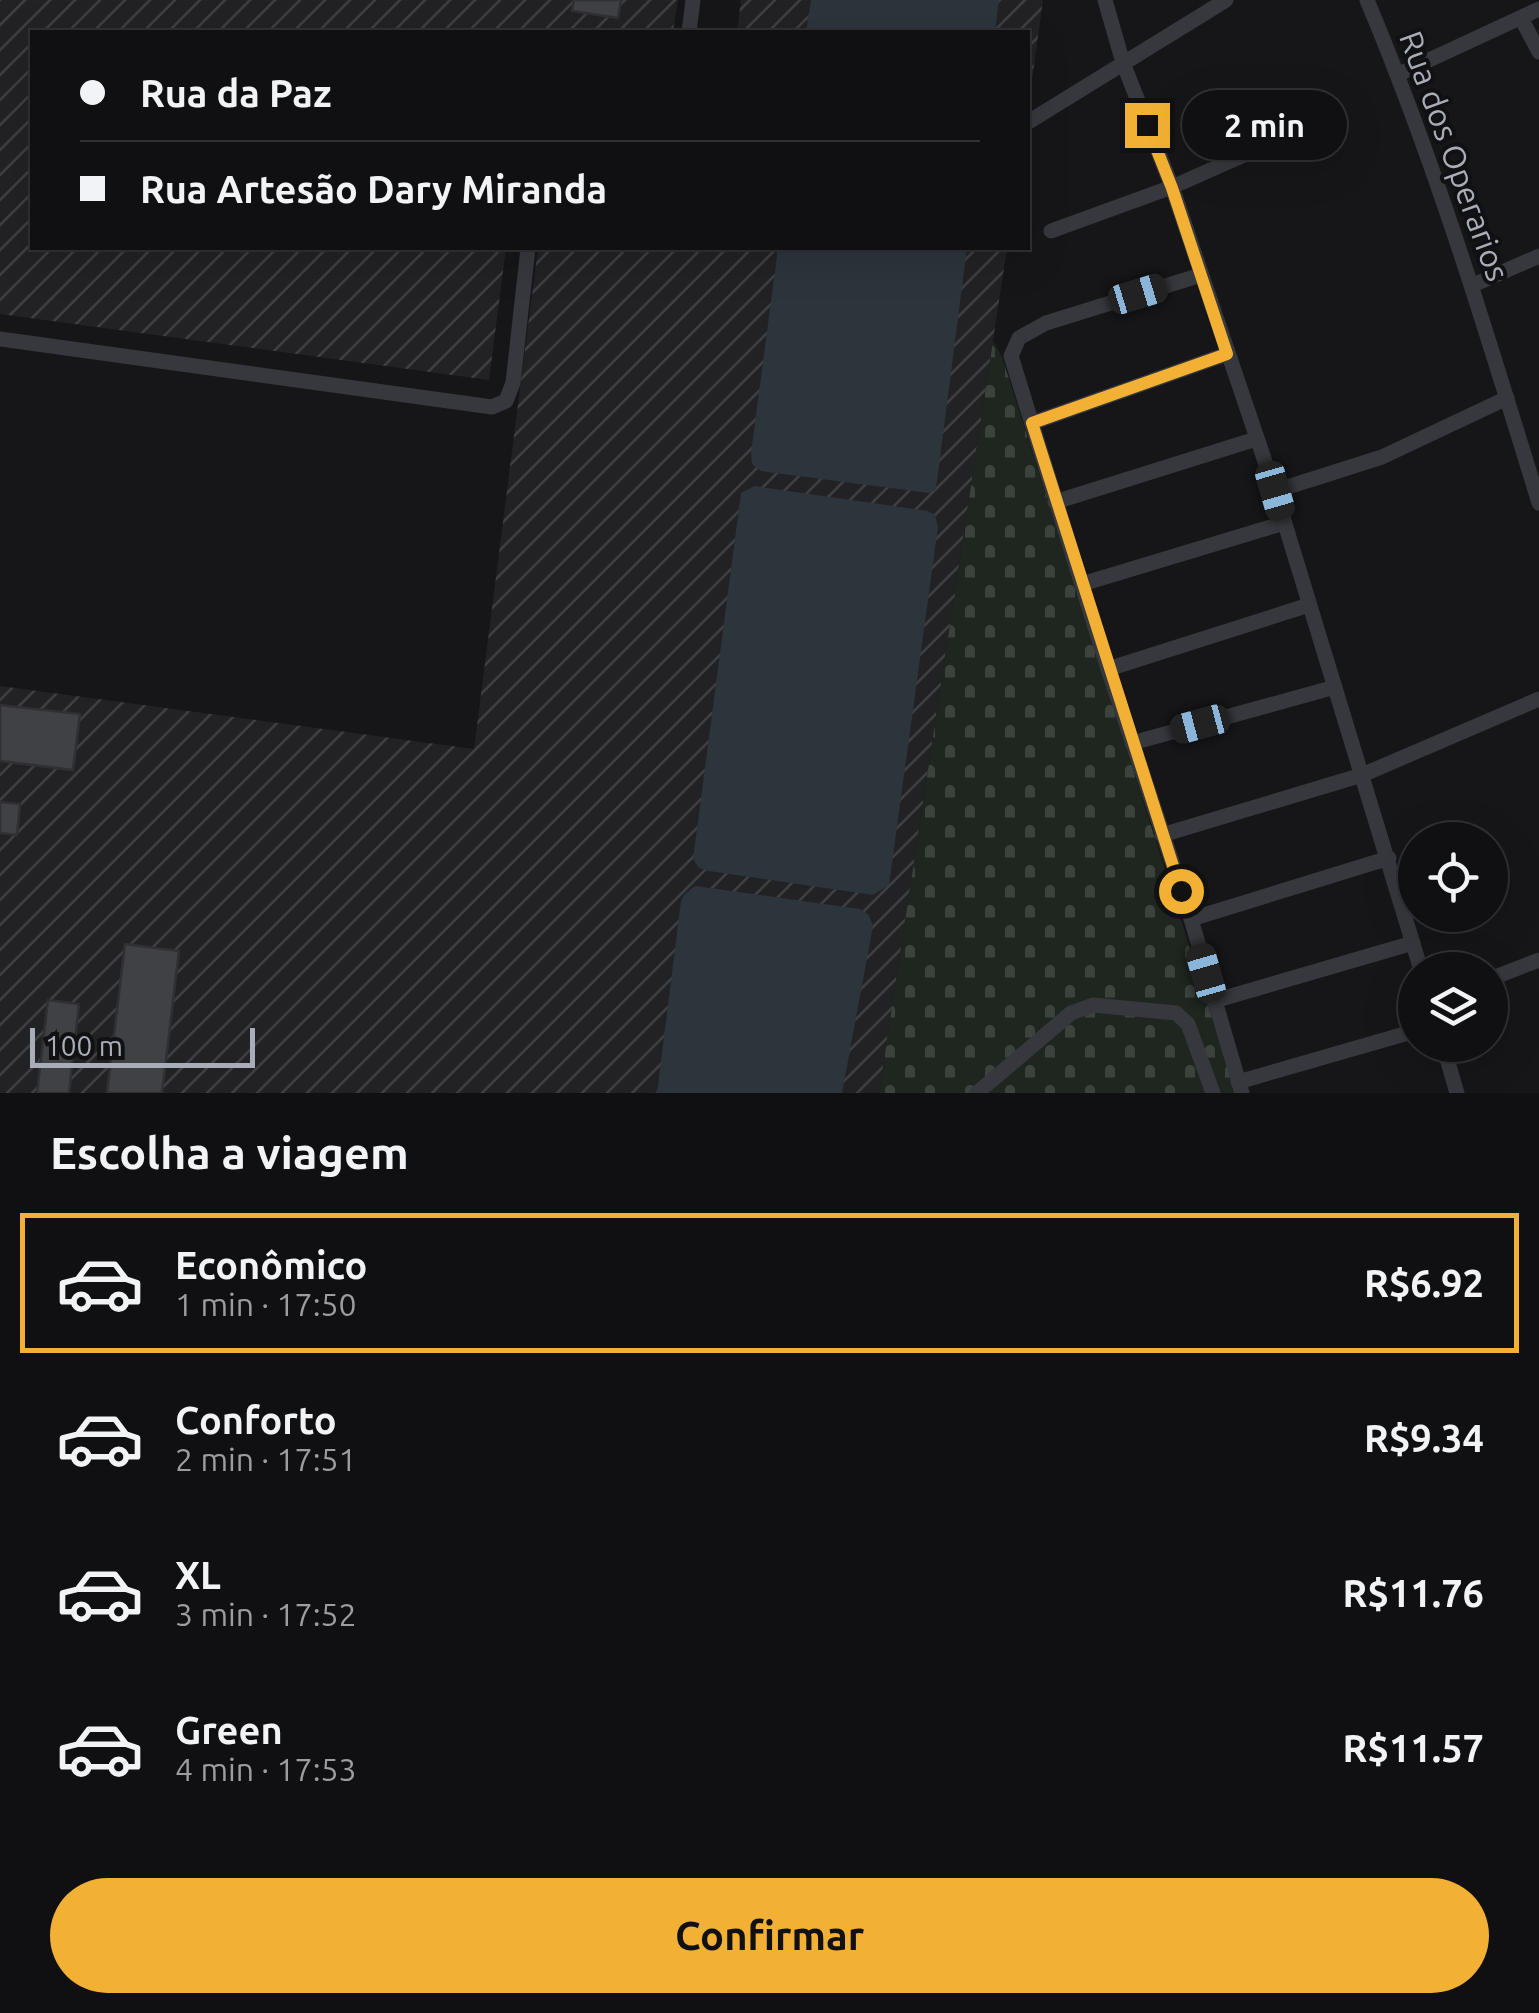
<!DOCTYPE html>
<html lang="pt">
<head>
<meta charset="utf-8">
<style>
  body { margin:0; font-family:Ubuntu,sans-serif; background:#1e1e20; color:#f1f3f6; height:100vh; display:flex; flex-direction:column; font-size:38px; white-space:nowrap }
  * { box-sizing:border-box; margin:0 }
  p { font-size:32px; color:#9c9d9f }
  .icon { flex:none; width:55px; height:55px; fill:none; stroke:currentColor; stroke-width:2; stroke-linecap:round; stroke-linejoin:round }
  .map { position:relative; height:1093px; overflow:hidden }
  .sheet { display:flex; flex-direction:column; background:#101012; flex:1 }
  .sheet>* { flex:none }
  .guide { position:absolute; left:30px; top:30px; width:1000px; height:220px; border-radius:0px; box-shadow:0 10px 40px #0002,0 0 0 2px #303032; display:grid; align-content:center; height:220px; padding:0 50px; background:#101012 }
  .buttons { position:absolute; left:1398px; top:822px; display:grid; gap:20px }
  .buttons a { display:grid; place-items:center; width:110px; height:110px; border-radius:50%; background:#101012; box-shadow:0 10px 40px #0002,0 0 0 2px #303032; font-size:50px }
  .scale { position:absolute; left:30px; bottom:25px; width:225px; box-sizing:border-box; padding-left:10px; border:5px solid #a8adb8; border-top:0; font-size:28px; line-height:35px; white-space:nowrap; color:#a8adb8; -webkit-text-stroke:8px #111113; paint-order:stroke }
  .end { position:absolute; width:45px; height:45px; margin:-22px; border:12px solid #f2b134; background:#111; box-shadow:0 0 0 5px #111 }
  .from { border-radius:50% }
  .bubble { position:absolute; height:70px; border-radius:35px; background:#101012; box-shadow:0 10px 40px #0002,0 0 0 2px #303032; font-size:32px; font-weight:700; line-height:70px; text-align:center }
  .car { position:absolute; width:30px; height:60px; margin:-30px -15px; border-radius:12px; box-shadow:0 0 8px 2px #0007; background:linear-gradient(#222 24%,#8ab4d8 0 40%,#222 0 76%,#8ab4d8 0 86%,#222 0) }
  .guide b { display:flex; align-items:center; gap:35px; height:95px; font-size:38px }
  .guide b+b { border-top:2px solid #303032 }
  .guide i { width:25px; height:25px; background:#f1f3f6 }
  ul { padding:0; list-style:none }
  li { display:flex; align-items:center; gap:30px; height:140px; margin:0 20px 15px; padding:0 30px; border:5px solid transparent; border-radius:0px }
  li div { flex:1 }
  li b { display:block; font-size:38px }
  li em { font-style:normal; font-weight:700 }
  li.current { border-color:#f2b134 }
  li>.icon { width:90px; height:90px; stroke-width:1.5 }
  h2 { padding:0 50px; font-size:45px; line-height:120px }
  .button { display:flex; gap:20px; margin-top:auto; padding:20px 50px }
  .button a { flex:1; height:115px; border-radius:60px; background:#f2b134; color:#111; font-size:40px; font-weight:700; line-height:115px; text-align:center }
  .map>svg:first-child { display:block }
  .industrial { fill:url(#industrial-furrows) }
  .cemetery { fill:url(#cemetery-stones) }
  .water { fill:#2c353c }
  .building { fill:#404145; stroke:#303034; stroke-width:2.5 }
  .lines { fill:none; stroke-linecap:round; stroke-linejoin:round }
  .minor { stroke:#37383d; stroke-width:15 }
  .route { stroke:#f2b134; stroke-width:12 }
  .labels { text-anchor:middle; stroke-width:8; stroke-linejoin:round; paint-order:stroke }
  .street-label { font-size:32px; fill:#a8adb8; stroke:#111113 }
</style>
</head>
<body>
<div class="map">
<svg width="1539" height="1093" viewBox="0 0 1539 1093">
  <defs>
    <pattern id="industrial-furrows" width="10" height="10" patternUnits="userSpaceOnUse" patternTransform="scale(2.5)"><rect width="10" height="10" fill="#222225"/><path d="M-1 1l2-2M0 10L10 0M9 11l2-2" fill="none" stroke="#3f3f43"/></pattern>
    <pattern id="cemetery-stones" width="16" height="16" patternUnits="userSpaceOnUse" patternTransform="scale(2.5)"><rect width="16" height="16" fill="#1e261f"/><path d="M2 7V4a2 2 0 0 1 4 0v3zM10 15v-3a2 2 0 0 1 4 0v3z" fill="#3c433d"/></pattern>
  </defs>
  <rect width="100%" height="100%" fill="#161618"/>
  <g class="industrial">
    <path d="M 0,0 L 678,0 L 673,32 L 32,32 L 32,248 L 506,248 L 489,380 L 0,314 Z"/>
    <path d="M 741,0 L 1043,0 L 1028,109 L 1028,32 L 737,32 Z"/>
    <path d="M 538,248 L 1007,248 L 879,1093 L 0,1093 L 0,686 L 474,749 Z"/>
  </g>
  <path class="cemetery" d="M 993,341 L 1002,357 L 1236,1093 L 879,1093 Z"/>
  <g class="water">
    <path d="M 811,0 L 999,0 L 995,32 L 806,32 Z"/>
    <path d="M 778,248 L 967,248 L 936,489 L 929,493 L 761,471 L 752,464 L 751,453 Z"/>
    <path d="M 754,486 L 928,511 L 935,515 L 938,527 L 889,885 L 873,895 L 709,871 L 699,868 L 693,859 L 741,493 Z"/>
    <path d="M 695,886 L 860,909 L 869,915 L 873,926 L 842,1093 L 657,1093 L 681,901 L 684,895 Z"/>
  </g>
  <g class="building">
    <path d="M 574,0 L 621,0 L 618,18 L 572,11 Z"/>
    <path d="M 0,705 L 80,714 L 73,770 L 0,761 Z"/>
    <path d="M 0,802 L 20,804 L 17,835 L 0,833 Z"/>
    <path d="M 125,944 L 179,951 L 162,1093 L 107,1093 Z"/>
    <path d="M 48,1000 L 79,1004 L 69,1093 L 37,1093 Z"/>
  </g>
  <g class="lines">
    <g class="minor">
      <path d="M 1105,0 L 1123,63 L 1172,187 L 1275,491 L 1421,970"/>
      <path d="M 1367,0 C 1436,164 1487,334 1539,503"/>
      <path d="M 1521,18 L 1539,52"/>
      <path d="M 689,32 L 693,0"/>
      <path d="M 1399,74 L 1539,9"/>
      <path d="M 1030,121 L 1226,0"/>
      <path d="M 1051,231 L 1172,187 L 1269,144"/>
      <path d="M 1201,275 L 1046,323 L 1019,338 L 1011,356 L 1108,669 L 1191,919 L 1242,1093"/>
      <path d="M 1473,285 L 1539,256"/>
      <path d="M 0,339 L 492,407 L 506,401 L 513,383 L 528,248"/>
      <path d="M 1032,423 L 1227,354"/>
      <path d="M 1275,491 L 1382,457 L 1507,398"/>
      <path d="M 1055,502 L 1256,439"/>
      <path d="M 1082,584 L 1284,523"/>
      <path d="M 1108,669 L 1309,605"/>
      <path d="M 1132,743 L 1335,687"/>
      <path d="M 1162,835 L 1362,775 L 1539,699"/>
      <path d="M 1191,919 L 1389,858"/>
      <path d="M 1490,979 L 1539,960"/>
      <path d="M 1214,1001 L 1413,943"/>
      <path d="M 1443,1045 L 1457,1093"/>
      <path d="M 1238,1082 L 1415,1031"/>
      <path d="M 977,1093 L 1071,1013 L 1093,1005 L 1176,1013 L 1188,1024 L 1213,1093"/>
    </g>
  </g>
  <g class="lines">
    <path class="route" d="M 1147,125 L 1172,188 L 1227,354 L 1032,423 L 1181,891"/>
  </g>
  <g class="labels">
    <g class="street-label">
      <text transform="translate(1454 156) rotate(70)" y="11">Rua dos Operarios</text>
    </g>
  </g>
</svg>
<div class="buttons">
<a><svg class="icon" aria-label="locate" viewBox="0 0 24 24"><circle cx="12" cy="12" r="6"/><path d="M12 2v4M12 18v4M2 12h4M18 12h4"/></svg></a>
<a><svg class="icon" aria-label="layers" viewBox="0 0 24 24"><path d="M12 4l9 5-9 5-9-5zM3 14l9 5 9-5"/></svg></a>
</div>
<div class="scale">100 m</div>
<i class="end from" style="left:1181px;top:891px"></i>
<i class="end" style="left:1147px;top:125px"></i>
<div class="bubble" style="left:1182px;top:90px;width:165px">2 min</div>
<i class="car" style="left:1138px;top:294px;rotate:73deg"></i>
<i class="car" style="left:1275px;top:491px;rotate:164deg"></i>
<i class="car" style="left:1200px;top:724px;rotate:255deg"></i>
<i class="car" style="left:1206px;top:973px;rotate:344deg"></i>
<div class="guide">
<b><i class="from"></i>Rua da Paz</b>
<b><i></i>Rua Artesão Dary Miranda</b>
</div>
</div>
<section class="sheet">
<h2>Escolha a viagem</h2>
<ul>
<li class="current"><svg class="icon" aria-label="car" viewBox="0 0 24 24"><path d="M5 17H2v-5l4-1 3-4h7l3 4 3 1v5h-3M9 17h6M6 11h13"/><circle cx="7" cy="17" r="2"/><circle cx="17" cy="17" r="2"/></svg><div><b>Econômico</b><p>1 min · 17:50</p></div><em>R$6.92</em></li>
<li><svg class="icon" aria-label="car" viewBox="0 0 24 24"><path d="M5 17H2v-5l4-1 3-4h7l3 4 3 1v5h-3M9 17h6M6 11h13"/><circle cx="7" cy="17" r="2"/><circle cx="17" cy="17" r="2"/></svg><div><b>Conforto</b><p>2 min · 17:51</p></div><em>R$9.34</em></li>
<li><svg class="icon" aria-label="car" viewBox="0 0 24 24"><path d="M5 17H2v-5l4-1 3-4h7l3 4 3 1v5h-3M9 17h6M6 11h13"/><circle cx="7" cy="17" r="2"/><circle cx="17" cy="17" r="2"/></svg><div><b>XL</b><p>3 min · 17:52</p></div><em>R$11.76</em></li>
<li><svg class="icon" aria-label="car" viewBox="0 0 24 24"><path d="M5 17H2v-5l4-1 3-4h7l3 4 3 1v5h-3M9 17h6M6 11h13"/><circle cx="7" cy="17" r="2"/><circle cx="17" cy="17" r="2"/></svg><div><b>Green</b><p>4 min · 17:53</p></div><em>R$11.57</em></li>
</ul>
<div class="button"><a>Confirmar</a></div>
</section>
</body>
</html>
